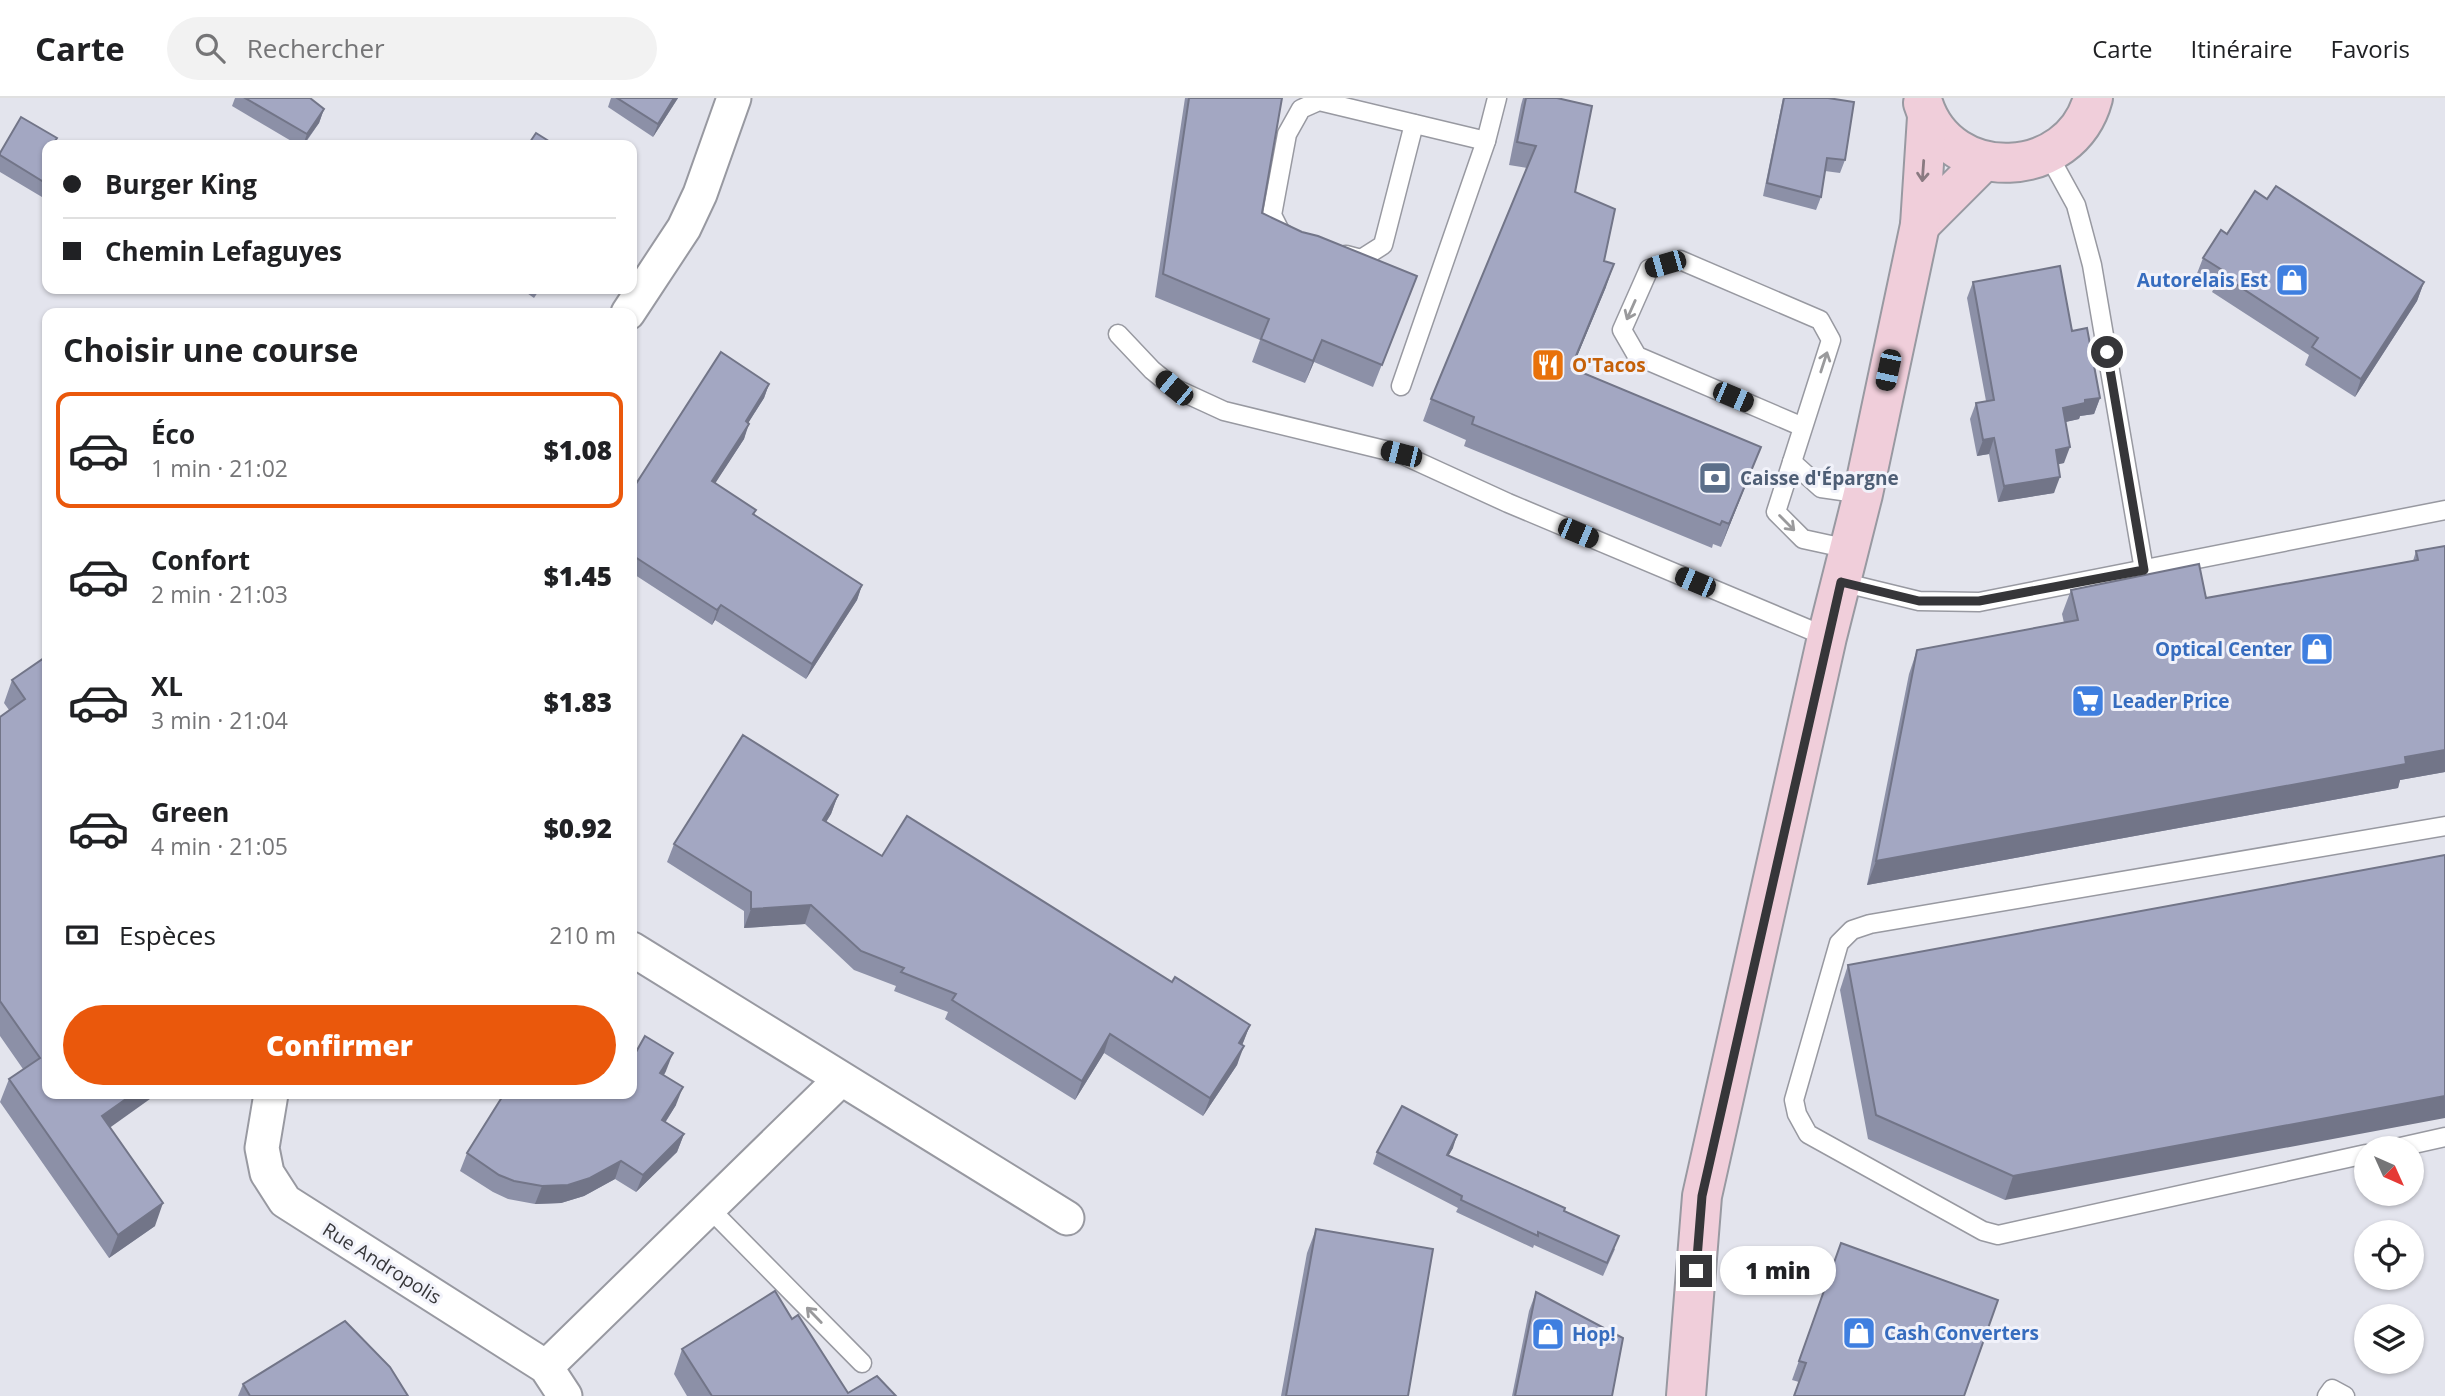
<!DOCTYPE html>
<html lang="fr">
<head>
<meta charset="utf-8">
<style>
  body { margin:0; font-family:"Open Sans",sans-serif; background:#f2f2f2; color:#202124; height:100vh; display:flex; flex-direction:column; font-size:26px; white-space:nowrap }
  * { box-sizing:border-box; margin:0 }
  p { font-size:23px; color:#757577 }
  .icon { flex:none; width:38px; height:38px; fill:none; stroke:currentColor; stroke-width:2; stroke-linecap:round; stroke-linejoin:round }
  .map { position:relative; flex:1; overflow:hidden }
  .side { position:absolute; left:42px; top:210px; width:595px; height:791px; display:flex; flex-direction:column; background:#fff; border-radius:14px; box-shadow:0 2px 5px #0004 }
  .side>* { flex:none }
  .guide { position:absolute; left:42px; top:42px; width:595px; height:154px; border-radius:14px; box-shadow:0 2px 5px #0004; display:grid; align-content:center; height:154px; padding:0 21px; background:#fff }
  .needle { width:46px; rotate:135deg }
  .tools { position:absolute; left:2354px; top:1038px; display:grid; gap:14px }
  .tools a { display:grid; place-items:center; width:70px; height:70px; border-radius:50%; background:#fff; box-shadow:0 2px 5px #0004; font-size:35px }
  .end { position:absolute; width:32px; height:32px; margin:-16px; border:9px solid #363639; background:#fff; box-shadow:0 0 0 4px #fff }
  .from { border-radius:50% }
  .bubble { position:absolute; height:49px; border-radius:24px; background:#fff; box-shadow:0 2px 5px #0004; font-size:23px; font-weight:800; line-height:49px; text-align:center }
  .car { position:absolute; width:21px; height:42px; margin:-21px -10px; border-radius:9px; box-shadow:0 0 5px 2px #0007; background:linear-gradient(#222 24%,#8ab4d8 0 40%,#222 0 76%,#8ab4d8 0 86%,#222 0) }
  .guide b { display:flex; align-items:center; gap:24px; height:66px; font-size:26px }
  .guide b+b { border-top:2px solid #e0e0e0 }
  .guide i { width:18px; height:18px; background:#202124 }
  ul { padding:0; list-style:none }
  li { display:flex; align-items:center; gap:21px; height:116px; margin:0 14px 10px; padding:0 7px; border:4px solid transparent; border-radius:14px }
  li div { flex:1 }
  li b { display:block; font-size:26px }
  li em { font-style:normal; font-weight:800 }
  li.selected { border-color:#ea580c }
  li>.icon { width:63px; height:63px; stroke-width:1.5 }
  h2 { padding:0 21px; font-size:32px; line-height:84px }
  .pay { display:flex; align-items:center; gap:18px; height:77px; padding:0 21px; font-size:26px }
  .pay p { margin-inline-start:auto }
  .cta { display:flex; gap:14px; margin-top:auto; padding:14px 21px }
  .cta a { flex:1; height:80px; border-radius:42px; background:#ea580c; color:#fff; font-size:28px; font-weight:800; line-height:80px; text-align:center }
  header { display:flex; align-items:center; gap:42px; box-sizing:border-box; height:98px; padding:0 35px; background:#fff; border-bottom:2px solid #e0e0e0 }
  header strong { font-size:33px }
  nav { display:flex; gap:38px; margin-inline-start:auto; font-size:24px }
  .search { width:490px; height:63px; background:#f2f2f2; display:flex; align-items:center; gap:18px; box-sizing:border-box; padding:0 24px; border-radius:38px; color:#757577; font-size:26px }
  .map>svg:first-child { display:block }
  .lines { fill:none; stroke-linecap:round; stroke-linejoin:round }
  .lane-casing { stroke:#9899a1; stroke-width:21 }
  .street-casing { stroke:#9899a1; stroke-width:37 }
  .secondary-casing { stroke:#9899a1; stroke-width:42 }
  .lane { stroke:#fff; stroke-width:18 }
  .street { stroke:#fff; stroke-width:33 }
  .secondary { stroke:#f0ceda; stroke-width:38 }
  .wall { fill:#8c90a7 }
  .shaded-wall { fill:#727588 }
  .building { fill:#a3a7c2; stroke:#727588; stroke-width:2 }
  .oneway { stroke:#8a7a81 }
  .oneway2 { stroke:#9a9a9c }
  .route { stroke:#363639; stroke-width:9 }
  .labels { text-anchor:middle; stroke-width:6; stroke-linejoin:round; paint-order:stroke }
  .shop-label { font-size:19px; font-weight:bold; fill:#366cbe; stroke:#f1f2fa; text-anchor:start }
  .food-label { font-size:19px; font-weight:bold; fill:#c56008; stroke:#f1f2fa; text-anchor:start }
  .service-label { font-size:19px; font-weight:bold; fill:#4e5e75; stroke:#f1f2fa; text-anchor:start }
  .street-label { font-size:19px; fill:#363639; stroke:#f1f2fa }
</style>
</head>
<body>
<header>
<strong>Carte</strong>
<div class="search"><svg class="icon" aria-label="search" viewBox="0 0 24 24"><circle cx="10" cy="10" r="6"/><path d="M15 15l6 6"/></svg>Rechercher</div>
<nav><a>Carte</a><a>Itinéraire</a><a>Favoris</a></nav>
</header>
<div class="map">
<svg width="2445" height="1298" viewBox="0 0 2445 1298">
  <rect width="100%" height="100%" fill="#e3e4ed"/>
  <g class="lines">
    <defs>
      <g id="lane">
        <path d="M 2048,56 L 2076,107 L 2092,167 L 2144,472"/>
        <path d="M 1287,138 L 1280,133 L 1272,117 L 1287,36 L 1301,11 L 1319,3 L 1486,43"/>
        <path d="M 1346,157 L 1361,161 L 1383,147 L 1414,26"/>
        <path d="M 1118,236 L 1152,272 L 1174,290 L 1224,313 L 1401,356 L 1508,405 L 1827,539"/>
        <path d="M 1401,288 L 1486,43 L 1497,0"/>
        <path d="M 1803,329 L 1637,258 L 1622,232 L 1649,171 L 1680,162 L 1820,222 L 1831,242 L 1776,414 L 1803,441 L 1849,451"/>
        <path d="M 1792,364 L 1821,390 L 1863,396"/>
        <path d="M 1841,484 L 1919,503 L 1979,504 L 2445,412"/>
        <path d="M 2396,1050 L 2445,1039"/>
        <path d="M 2366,1056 L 1998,1137 L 1983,1133 L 1808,1036 L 1797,1016 L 1794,1002 L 1839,845 L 1852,832 L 1870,826 L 2445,728"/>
        <path d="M 709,1110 L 862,1265"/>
        <path d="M 2327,1298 L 2332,1291 L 2345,1298"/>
      </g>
      <g id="street">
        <path d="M 628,215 L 684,130 L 700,96 L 734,0"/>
        <path d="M 632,851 L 1067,1120"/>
        <path d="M 271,996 L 262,1050 L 267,1075 L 285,1103 L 546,1269 L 565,1298"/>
        <path d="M 546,1269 L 840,982"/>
      </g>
      <g id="secondary">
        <path d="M 1923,5 C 1949,88 2071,83 2093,0"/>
        <path d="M 1920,127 L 1984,63"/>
        <path d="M 1686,1298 L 1702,1098 L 1827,539 L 1863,396 L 1920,127 L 1927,19"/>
      </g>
    </defs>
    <use href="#lane" class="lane-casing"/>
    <use href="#street" class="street-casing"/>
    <use href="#secondary" class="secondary-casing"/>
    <use href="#lane" class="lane"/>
    <use href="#street" class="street"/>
    <use href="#secondary" class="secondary"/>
  </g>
  <g class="wall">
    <path d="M 235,0 L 310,0 L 324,11 L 319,25 L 304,47 L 298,47 L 232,8 Z"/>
    <path d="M 611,0 L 678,0 L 653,39 L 608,9 Z"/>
    <path d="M 1185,0 L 1282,0 L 1262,115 L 1302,134 L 1417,178 L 1373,289 L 1314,264 L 1305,285 L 1252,264 L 1260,242 L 1155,199 Z"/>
    <path d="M 1523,0 L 1557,0 L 1575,94 L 1604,163 L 1606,189 L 1572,270 L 1761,349 L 1721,449 L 1713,446 L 1712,450 L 1464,348 L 1466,342 L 1423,323 L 1431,301 L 1527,70 L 1509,67 L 1521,7 Z"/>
    <path d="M 1783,0 L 1828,0 L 1845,62 L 1840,75 L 1825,73 L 1821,99 L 1816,112 L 1763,98 Z"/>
    <path d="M 55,43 L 47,47 L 47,102 L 0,74 L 0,55 Z"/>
    <path d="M 2267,101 L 2424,184 L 2417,203 L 2355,299 L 2305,267 L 2309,257 L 2212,194 L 2214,190 L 2196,178 L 2203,160 L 2227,136 Z"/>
    <path d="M 1973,184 L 2072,233 L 2100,300 L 2094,316 L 2080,318 L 2079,321 L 2065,324 L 2064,365 L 2058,366 L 2054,395 L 1998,404 L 1989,356 L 1977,358 L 1970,321 L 1976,305 L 1986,303 L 1967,200 Z"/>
    <path d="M 521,191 L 540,191 L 534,200 Z"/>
    <path d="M 769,286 L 764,300 L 748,325 L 744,341 L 715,385 L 756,412 L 754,417 L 862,487 L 857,502 L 806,581 L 715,522 L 712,527 L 632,475 L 632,392 Z"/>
    <path d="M 2445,448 L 2445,674 L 2400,682 L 2398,690 L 1867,787 L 1909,576 L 1917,552 L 2064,525 L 2062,516 L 2071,492 L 2206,500 L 2413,463 L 2416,453 Z"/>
    <path d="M 47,558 L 47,996 L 110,1029 L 155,1128 L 109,1160 L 0,1004 L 9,981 L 23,971 L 0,938 L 0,619 L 9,612 L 4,605 L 12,582 Z"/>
    <path d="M 838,697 L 831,716 L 826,724 L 882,758 L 1172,884 L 1250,927 L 1242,947 L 1237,967 L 1203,1018 L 1104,955 L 1075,1002 L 945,921 L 948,914 L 894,893 L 896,888 L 854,872 L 805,826 L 744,830 L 744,813 L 667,764 L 674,746 Z"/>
    <path d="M 2445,757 L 2005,1102 L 1868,1041 L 1840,892 L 1848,867 Z"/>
    <path d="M 666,973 L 664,977 L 676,1007 L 665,1025 L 684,1036 L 677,1054 L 636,1094 L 615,1081 L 584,1098 L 561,1105 L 535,1106 L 508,1101 L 493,1094 L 460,1073 L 467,1055 Z"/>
    <path d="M 1453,1050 L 1448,1058 L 1564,1113 L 1615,1151 L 1603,1178 L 1534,1147 L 1533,1150 L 1456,1114 L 1458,1110 L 1373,1066 L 1377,1054 Z"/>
    <path d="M 1316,1131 L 1408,1298 L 1281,1298 L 1307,1155 Z"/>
    <path d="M 1841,1145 L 1998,1202 L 1799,1284 L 1792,1282 Z"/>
    <path d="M 1536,1194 L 1612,1298 L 1512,1298 L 1529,1213 Z"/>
    <path d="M 792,1221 L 848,1295 L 896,1298 L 687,1298 L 674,1276 L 682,1251 Z"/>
    <path d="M 243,1286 L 408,1298 L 238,1298 Z"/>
  </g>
  <g class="shaded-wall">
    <path d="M 674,0 L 678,0 L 653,39 L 658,26 Z"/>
    <path d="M 324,11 L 319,25 L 303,47 L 307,36 Z"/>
    <path d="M 1614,166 L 1606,189 L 1563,292 L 1571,270 Z"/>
    <path d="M 2424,184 L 2417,203 L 2355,299 L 2361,281 Z"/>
    <path d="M 1322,242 L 1314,264 L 1305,285 L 1313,263 Z"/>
    <path d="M 769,286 L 764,300 L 740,338 L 746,323 Z"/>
    <path d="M 2100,300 L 2094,316 L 2080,318 L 2079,321 L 2057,326 L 2063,310 L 2085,302 Z"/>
    <path d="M 749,326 L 744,341 L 707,398 L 712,383 Z"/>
    <path d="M 1994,340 L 1989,356 L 1977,358 L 1983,342 Z"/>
    <path d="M 1761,349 L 1752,371 L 1721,449 L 1729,426 Z"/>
    <path d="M 2070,349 L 2064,365 L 2050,368 L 2056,352 Z"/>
    <path d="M 2060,379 L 2054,395 L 1998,404 L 2004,388 Z"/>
    <path d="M 862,487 L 857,502 L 806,581 L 812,566 Z"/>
    <path d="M 721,507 L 715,522 L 712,527 L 717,512 Z"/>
    <path d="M 2445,652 L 2445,674 L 2400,682 L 2398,690 L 1867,787 L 1876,763 Z"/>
    <path d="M 838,697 L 831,716 L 816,740 L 823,722 Z"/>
    <path d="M 811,807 L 805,826 L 744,830 L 751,811 Z"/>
    <path d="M 1250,927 L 1243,945 L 1232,963 L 1239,945 Z"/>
    <path d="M 1110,936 L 1104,955 L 1075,1002 L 1082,983 Z"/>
    <path d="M 1244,948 L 1237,967 L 1203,1018 L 1210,1000 Z"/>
    <path d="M 673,955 L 666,973 L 654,993 L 660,975 Z"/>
    <path d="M 683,989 L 676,1007 L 655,1040 L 662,1022 Z"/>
    <path d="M 133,996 L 157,996 L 94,1041 L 102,1018 Z"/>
    <path d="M 2445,998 L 2445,1020 L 2005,1102 L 2013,1078 Z"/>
    <path d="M 684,1036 L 677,1054 L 636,1094 L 643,1077 Z"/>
    <path d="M 1457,1037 L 1453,1050 L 1442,1069 L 1447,1057 Z"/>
    <path d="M 621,1063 L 615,1081 L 584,1098 L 561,1105 L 535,1106 L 542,1088 Z"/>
    <path d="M 163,1105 L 155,1128 L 109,1160 L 118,1137 Z"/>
  </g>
  <g class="building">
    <path d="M 245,0 L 310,0 L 324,11 L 307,36 Z"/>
    <path d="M 617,0 L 674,0 L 658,26 Z"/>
    <path d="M 1189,0 L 1282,0 L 1262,115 L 1302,134 L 1318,138 L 1417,178 L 1382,267 L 1322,242 L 1313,263 L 1261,241 L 1269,221 L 1163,176 Z"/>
    <path d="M 1526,0 L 1557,0 L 1592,8 L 1575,94 L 1615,111 L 1604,163 L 1614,166 L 1571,270 L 1761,349 L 1729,426 L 1722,423 L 1720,427 L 1472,326 L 1474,319 L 1431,301 L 1536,48 L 1517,44 Z"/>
    <path d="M 1784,0 L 1828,0 L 1854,4 L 1845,62 L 1827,60 L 1821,99 L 1767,85 Z"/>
    <path d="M 21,19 L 57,40 L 55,43 L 61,47 L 47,47 L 47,86 L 0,57 L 0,55 Z"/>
    <path d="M 536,35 L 555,47 L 528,47 Z"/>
    <path d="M 2276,88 L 2424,184 L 2361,281 L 2312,249 L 2318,240 L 2219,175 L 2222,172 L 2203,160 L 2221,132 L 2227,136 L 2255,93 L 2267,101 Z"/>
    <path d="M 2060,168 L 2072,233 L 2087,230 L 2100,300 L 2085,302 L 2085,305 L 2063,310 L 2070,349 L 2056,352 L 2060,379 L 2004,388 L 1994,340 L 1983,342 L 1976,305 L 1994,302 L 1973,184 Z"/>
    <path d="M 721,254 L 769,286 L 746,323 L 749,326 L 712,383 L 756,412 L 753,416 L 862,487 L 812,566 L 721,507 L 717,512 L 632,457 L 632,392 Z"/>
    <path d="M 2445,448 L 2445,652 L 2405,659 L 2406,666 L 1876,763 L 1917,552 L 2078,522 L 2071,492 L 2199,466 L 2206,500 L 2418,462 L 2416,453 Z"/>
    <path d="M 47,558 L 47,996 L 133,996 L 102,1018 L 163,1105 L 118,1137 L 9,981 L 40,960 L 0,903 L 0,619 L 25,601 L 12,582 Z"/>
    <path d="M 743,637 L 838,697 L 823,722 L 882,758 L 907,718 L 1172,884 L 1175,879 L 1250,927 L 1239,945 L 1244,948 L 1210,1000 L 1110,936 L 1082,983 L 952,902 L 956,896 L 901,874 L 904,870 L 861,853 L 811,807 L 751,811 L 751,794 L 674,746 Z"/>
    <path d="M 2445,757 L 2445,998 L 2013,1078 L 1876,1017 L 1848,867 Z"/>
    <path d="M 645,938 L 673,955 L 660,975 L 683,989 L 662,1022 L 684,1036 L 643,1077 L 621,1063 L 590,1080 L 568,1087 L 542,1088 L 514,1083 L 499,1077 L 467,1055 L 504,996 L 632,996 L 632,951 L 636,954 Z"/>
    <path d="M 1402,1008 L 1457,1037 L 1447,1057 L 1565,1110 L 1564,1113 L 1619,1138 L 1607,1165 L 1538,1134 L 1538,1138 L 1461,1102 L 1462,1098 L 1377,1054 Z"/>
    <path d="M 1316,1131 L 1433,1151 L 1408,1298 L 1286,1298 Z"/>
    <path d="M 1841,1145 L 1998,1202 L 1964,1298 L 1794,1298 L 1806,1265 L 1799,1263 Z"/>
    <path d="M 775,1193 L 792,1221 L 798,1217 L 848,1295 L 877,1278 L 896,1298 L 712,1298 L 682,1251 Z"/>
    <path d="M 1536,1194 L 1623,1240 L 1612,1298 L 1515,1298 Z"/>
    <path d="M 345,1223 L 390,1269 L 408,1298 L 250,1298 L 243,1286 Z"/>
  </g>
  <defs><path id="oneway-shaft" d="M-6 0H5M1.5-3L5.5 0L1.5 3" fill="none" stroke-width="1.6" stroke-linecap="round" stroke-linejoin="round" transform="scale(1.75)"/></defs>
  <use class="oneway" href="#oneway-shaft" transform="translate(1923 73) rotate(94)"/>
  <g class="oneway2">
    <use href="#oneway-shaft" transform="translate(1631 212) rotate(114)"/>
    <use href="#oneway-shaft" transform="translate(1824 264) rotate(-72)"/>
    <use href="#oneway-shaft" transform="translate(1787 425) rotate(45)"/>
    <use href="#oneway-shaft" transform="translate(814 1217) rotate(-134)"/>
  </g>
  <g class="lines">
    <path class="route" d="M 1696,1173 L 1702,1098 L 1841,484 L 1919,503 L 1979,503 L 2144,472 L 2107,254"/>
  </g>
  <defs>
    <symbol id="shop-square" viewBox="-11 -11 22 22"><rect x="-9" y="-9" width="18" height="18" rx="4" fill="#3f7fe0" stroke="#f1f2fa"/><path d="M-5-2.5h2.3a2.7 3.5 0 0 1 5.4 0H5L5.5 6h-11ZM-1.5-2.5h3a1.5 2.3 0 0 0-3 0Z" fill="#fff"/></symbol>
    <symbol id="restaurant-square" viewBox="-11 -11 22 22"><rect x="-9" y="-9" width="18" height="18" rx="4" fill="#e8710a" stroke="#f1f2fa"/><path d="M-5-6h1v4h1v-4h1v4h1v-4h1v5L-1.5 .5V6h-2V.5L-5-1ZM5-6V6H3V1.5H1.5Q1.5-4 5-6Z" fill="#fff"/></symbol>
    <symbol id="bank-square" viewBox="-11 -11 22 22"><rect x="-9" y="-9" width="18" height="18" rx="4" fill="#5c6f8a" stroke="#f1f2fa"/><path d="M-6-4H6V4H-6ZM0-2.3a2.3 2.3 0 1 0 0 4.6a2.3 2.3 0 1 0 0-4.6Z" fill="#fff"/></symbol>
    <symbol id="supermarket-square" viewBox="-11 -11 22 22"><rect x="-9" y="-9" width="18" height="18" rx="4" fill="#3f7fe0" stroke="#f1f2fa"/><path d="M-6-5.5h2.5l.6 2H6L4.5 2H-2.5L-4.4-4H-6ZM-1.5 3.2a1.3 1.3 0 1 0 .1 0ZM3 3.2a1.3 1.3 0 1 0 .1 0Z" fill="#fff"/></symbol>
  </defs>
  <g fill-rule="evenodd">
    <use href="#shop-square" x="2273" y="163" width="38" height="38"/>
    <use href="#restaurant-square" x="1529" y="248" width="38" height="38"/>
    <use href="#bank-square" x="1696" y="361" width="38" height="38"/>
    <use href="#shop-square" x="2298" y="532" width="38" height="38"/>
    <use href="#supermarket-square" x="2069" y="584" width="38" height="38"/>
    <use href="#shop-square" x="1840" y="1216" width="38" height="38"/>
    <use href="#shop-square" x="1529" y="1217" width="38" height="38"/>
  </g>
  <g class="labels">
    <g class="shop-label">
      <text x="2268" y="189" text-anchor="end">Autorelais Est</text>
      <text x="2292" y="558" text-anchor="end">Optical Center</text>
      <text x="2112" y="610">Leader Price</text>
      <text x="1884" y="1242">Cash Converters</text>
      <text x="1572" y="1243">Hop!</text>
    </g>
    <g class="food-label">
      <text x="1572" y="274">O'Tacos</text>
    </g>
    <g class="service-label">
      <text x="1740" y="387">Caisse d'Épargne</text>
    </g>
    <g class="street-label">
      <text transform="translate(382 1165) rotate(32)" y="7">Rue Andropolis</text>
    </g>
  </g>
</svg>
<div class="tools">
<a><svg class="needle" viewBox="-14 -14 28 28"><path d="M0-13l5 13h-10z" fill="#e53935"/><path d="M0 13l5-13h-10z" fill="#757577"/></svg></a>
<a><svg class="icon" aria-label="locate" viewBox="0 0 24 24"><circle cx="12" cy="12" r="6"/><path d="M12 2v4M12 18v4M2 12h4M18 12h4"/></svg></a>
<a><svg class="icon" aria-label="layers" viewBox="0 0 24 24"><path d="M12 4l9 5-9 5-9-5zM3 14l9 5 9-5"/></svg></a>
</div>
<i class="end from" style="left:2107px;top:254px"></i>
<i class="end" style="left:1696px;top:1173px"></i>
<div class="bubble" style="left:1720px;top:1148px;width:116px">1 min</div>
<i class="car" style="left:1665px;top:166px;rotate:254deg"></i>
<i class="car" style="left:1888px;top:272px;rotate:192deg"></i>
<i class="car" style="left:1174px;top:290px;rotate:310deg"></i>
<i class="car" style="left:1733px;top:299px;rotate:113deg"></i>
<i class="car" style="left:1401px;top:356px;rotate:284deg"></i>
<i class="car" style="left:1578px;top:435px;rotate:113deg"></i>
<i class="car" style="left:1695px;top:484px;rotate:293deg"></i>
<div class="guide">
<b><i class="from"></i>Burger King</b>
<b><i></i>Chemin Lefaguyes</b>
</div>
<section class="side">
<h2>Choisir une course</h2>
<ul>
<li class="selected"><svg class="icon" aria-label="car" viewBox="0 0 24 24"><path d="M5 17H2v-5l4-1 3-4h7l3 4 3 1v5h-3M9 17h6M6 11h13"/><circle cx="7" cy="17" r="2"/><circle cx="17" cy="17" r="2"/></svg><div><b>Éco</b><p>1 min · 21:02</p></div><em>$1.08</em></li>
<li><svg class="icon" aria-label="car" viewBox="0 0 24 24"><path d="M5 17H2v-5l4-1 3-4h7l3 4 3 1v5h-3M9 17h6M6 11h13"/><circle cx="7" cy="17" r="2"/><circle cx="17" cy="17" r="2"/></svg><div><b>Confort</b><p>2 min · 21:03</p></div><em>$1.45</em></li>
<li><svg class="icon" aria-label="car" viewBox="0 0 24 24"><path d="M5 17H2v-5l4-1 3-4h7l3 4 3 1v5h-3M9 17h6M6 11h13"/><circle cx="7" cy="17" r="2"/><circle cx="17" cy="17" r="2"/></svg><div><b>XL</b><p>3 min · 21:04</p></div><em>$1.83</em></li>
<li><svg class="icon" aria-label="car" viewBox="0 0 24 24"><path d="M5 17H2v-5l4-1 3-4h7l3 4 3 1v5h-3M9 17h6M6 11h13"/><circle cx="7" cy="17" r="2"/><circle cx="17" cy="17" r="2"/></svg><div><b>Green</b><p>4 min · 21:05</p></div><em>$0.92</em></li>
</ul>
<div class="pay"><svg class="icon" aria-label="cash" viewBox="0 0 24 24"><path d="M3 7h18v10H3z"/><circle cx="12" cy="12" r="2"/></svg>Espèces<p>210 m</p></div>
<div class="cta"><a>Confirmer</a></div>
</section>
</div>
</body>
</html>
